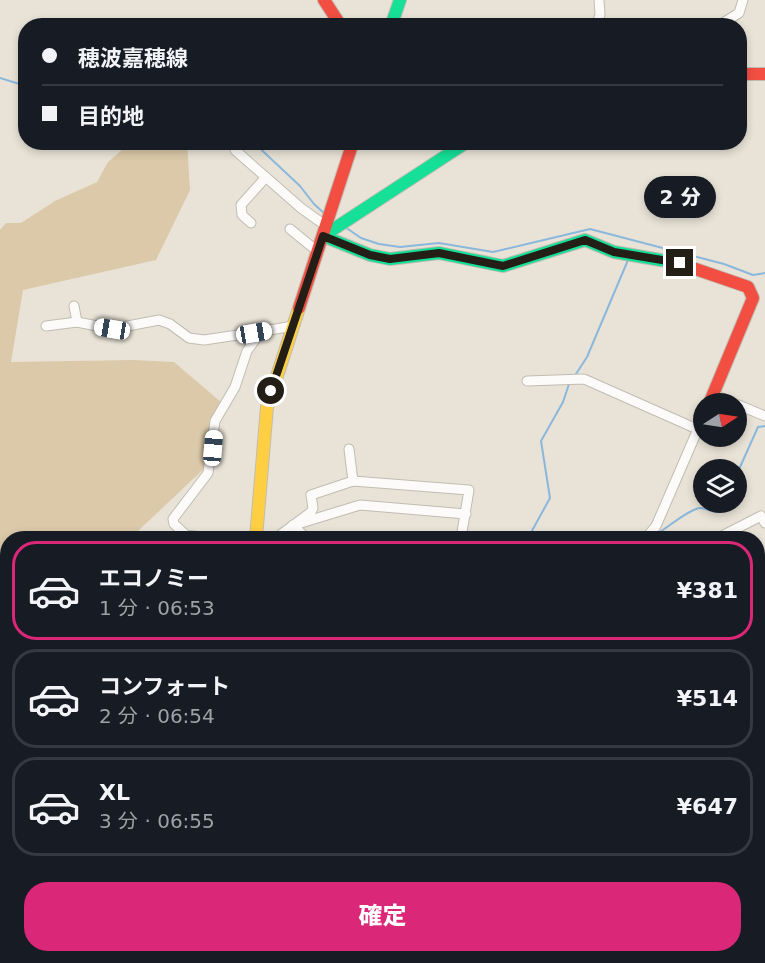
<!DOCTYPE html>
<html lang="ja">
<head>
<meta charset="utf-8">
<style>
  body { margin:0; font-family:"DejaVu Sans","Noto Sans JP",sans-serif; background:#20242c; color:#f1f3f6; height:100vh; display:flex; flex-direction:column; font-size:22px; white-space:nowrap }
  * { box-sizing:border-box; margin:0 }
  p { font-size:20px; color:#9ea1a6 }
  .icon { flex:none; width:33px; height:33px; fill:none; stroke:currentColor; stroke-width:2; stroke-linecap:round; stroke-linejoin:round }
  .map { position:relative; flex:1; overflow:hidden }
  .sheet { position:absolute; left:0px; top:531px; width:765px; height:432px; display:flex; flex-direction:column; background:#171b24; border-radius:24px 24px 0 0; box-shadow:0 3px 9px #0003 }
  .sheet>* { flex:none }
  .guide { position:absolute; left:18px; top:18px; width:729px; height:132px; border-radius:24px; box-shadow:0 3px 9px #0003; display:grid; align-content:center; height:132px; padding:0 24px; background:#171b24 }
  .needle { width:39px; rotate:78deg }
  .controls { position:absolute; left:693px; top:393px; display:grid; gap:12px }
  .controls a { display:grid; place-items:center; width:54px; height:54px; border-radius:50%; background:#171b24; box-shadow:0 3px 9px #0003; font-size:30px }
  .end { position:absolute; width:27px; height:27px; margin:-14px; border:8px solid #231e16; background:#fff; box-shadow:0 0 0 3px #fff }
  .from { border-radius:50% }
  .bubble { position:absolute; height:42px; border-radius:21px; background:#171b24; box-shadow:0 3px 9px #0003; font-size:20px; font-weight:800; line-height:42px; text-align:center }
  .car { position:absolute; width:18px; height:36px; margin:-18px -9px; border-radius:8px; box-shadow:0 0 4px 2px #0007; background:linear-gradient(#fff 24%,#345 0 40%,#fff 0 76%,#345 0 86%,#fff 0) }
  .guide b { display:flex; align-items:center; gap:21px; height:57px; font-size:22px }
  .guide b+b { border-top:2px solid #363941 }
  .guide i { width:15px; height:15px; background:#f1f3f6 }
  ul { padding:10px 0 0; list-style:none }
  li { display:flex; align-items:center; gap:18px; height:99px; margin:0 12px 9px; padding:0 12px; border:3px solid #363941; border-radius:24px }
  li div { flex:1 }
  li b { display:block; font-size:22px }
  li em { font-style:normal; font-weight:800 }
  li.on { border-color:#db2777 }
  li>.icon { width:54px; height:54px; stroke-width:1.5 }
  .button { display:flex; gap:12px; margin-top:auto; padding:12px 24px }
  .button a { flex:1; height:69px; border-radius:24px; background:#db2777; color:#fff; font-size:24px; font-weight:800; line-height:69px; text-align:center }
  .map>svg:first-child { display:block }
  .green { fill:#dbc9a9 }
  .water { fill:#8ab8dd }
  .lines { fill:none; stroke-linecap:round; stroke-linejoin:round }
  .stream { stroke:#8ab8dd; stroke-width:2 }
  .street-casing { stroke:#c1bcb2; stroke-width:11 }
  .fast-casing { stroke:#c1bcb2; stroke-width:14 }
  .slow-casing { stroke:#c1bcb2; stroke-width:14 }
  .jam-casing { stroke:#c1bcb2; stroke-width:14 }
  .street { stroke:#fcfbf9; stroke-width:9 }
  .fast { stroke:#16e098; stroke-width:12 }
  .slow { stroke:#ffcf43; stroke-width:12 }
  .jam { stroke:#f24e42; stroke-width:12 }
  .route { stroke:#231e16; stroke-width:8 }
</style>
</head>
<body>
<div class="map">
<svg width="765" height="963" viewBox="0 0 765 963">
  <rect width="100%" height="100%" fill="#e9e3d7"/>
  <g class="green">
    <path d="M 130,143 L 187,143 L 190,190 L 156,260 L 23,290 L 11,362 L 133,360 L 174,362 L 222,403 L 217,444 L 210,463 L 138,531 L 133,538 L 8,538 L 7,667 L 0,671 L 0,230 L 6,223 L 21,223 L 55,201 L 97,182 L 108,162 Z"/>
    <path d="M 237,956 L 541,956 L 542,963 L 230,963 L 231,957 Z"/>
  </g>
  <path class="water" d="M 765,612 L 765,731 L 758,733 L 758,617 Z"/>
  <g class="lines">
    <g class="stream">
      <path d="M 0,78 L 26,86"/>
      <path d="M 253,142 L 300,186 L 314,204 L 325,214"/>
      <path d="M 345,227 L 361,238 L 379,244 L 400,247 L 439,243 L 493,252 L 590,229 L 724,264 L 753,275 L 765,273"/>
      <path d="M 574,377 L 587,357 L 628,260"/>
      <path d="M 736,476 L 758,427 L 765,426"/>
      <path d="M 528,538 L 550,498 L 541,441 L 563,402 L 569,384"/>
      <path d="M 651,538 C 662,532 691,507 701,508 C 708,508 711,513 719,512 L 724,502"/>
    </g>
    <defs>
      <g id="street">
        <path d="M 596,26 L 600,15 L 599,0"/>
        <path d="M 718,26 L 739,13 L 743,0"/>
        <path d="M 235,150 L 301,208 L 326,226"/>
        <path d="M 251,223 L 242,215 L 241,205 L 266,177"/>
        <path d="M 290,229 L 317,251"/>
        <path d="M 74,306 L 77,322"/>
        <path d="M 46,326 L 77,322 L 112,329 L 159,320 L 170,324 L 189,338 L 204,340 L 264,331"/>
        <path d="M 527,381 L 584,379 L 697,429"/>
        <path d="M 713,394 L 735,404"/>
        <path d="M 736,404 L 765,416"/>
        <path d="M 349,449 L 353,481"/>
        <path d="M 301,523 L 360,505 L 466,514"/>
        <path d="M 293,525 L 306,538"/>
        <path d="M 209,538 L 186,535 L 174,524 L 173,519 L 208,473 L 215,421 L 235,387 L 247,351 L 257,337 L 270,330 L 293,326"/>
        <path d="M 276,538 L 311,512 L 313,508 L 311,495 L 353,481 L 469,490 L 461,538"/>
        <path d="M 646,538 L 656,526 L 704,415"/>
        <path d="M 718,538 L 761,516 L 765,523"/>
        <path d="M 758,564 L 765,560"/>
        <path d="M 758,610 L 765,605"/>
        <path d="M 0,706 L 8,707"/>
        <path d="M 762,761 L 765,754"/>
        <path d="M 0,770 L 8,770"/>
        <path d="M 758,788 L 765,786"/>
        <path d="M 758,821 L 765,819"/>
        <path d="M 0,824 L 8,823"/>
        <path d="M 758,853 L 765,852"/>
        <path d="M 758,889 L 765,886"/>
        <path d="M 758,920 L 765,927"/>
        <path d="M 636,956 L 642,963"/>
        <path d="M 180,963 L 181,956"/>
        <path d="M 593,963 L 593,956"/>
        <path d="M 679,963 L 687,956"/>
      </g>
      <g id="fast">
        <path d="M 391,26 L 400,0"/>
        <path d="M 323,236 L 370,255 L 390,259 L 439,253 L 503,266 L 585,240 L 614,252 L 678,263"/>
        <path d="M 323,236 L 467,142"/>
        <path d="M 122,963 L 124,956"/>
      </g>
      <path id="slow" d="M 256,538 L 267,407 L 299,308"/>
      <g id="jam">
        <path d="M 324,0 L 341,26"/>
        <path d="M 740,74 L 765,74"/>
        <path d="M 678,263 L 748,287 L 753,298 L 709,404"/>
        <path d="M 299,308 L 353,142"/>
      </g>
    </defs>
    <use href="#street" class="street-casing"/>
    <use href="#fast" class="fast-casing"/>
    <use href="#slow" class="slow-casing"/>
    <use href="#jam" class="jam-casing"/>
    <use href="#street" class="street"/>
    <use href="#fast" class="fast"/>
    <use href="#slow" class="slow"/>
    <use href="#jam" class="jam"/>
  </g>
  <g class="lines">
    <path class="route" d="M 271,391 L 323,236 L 370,255 L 390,259 L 439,253 L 503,266 L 585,240 L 614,252 L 680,263"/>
  </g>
</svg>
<div class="controls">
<a><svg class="needle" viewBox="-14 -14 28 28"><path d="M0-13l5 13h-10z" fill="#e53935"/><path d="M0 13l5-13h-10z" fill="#9ea1a6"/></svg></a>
<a><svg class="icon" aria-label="layers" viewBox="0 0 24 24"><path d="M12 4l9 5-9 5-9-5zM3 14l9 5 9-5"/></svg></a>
</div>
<i class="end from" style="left:271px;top:391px"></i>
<i class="end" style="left:680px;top:263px"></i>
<div class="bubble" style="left:644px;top:176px;width:72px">2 分</div>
<i class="car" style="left:112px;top:329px;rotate:279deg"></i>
<i class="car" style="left:254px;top:333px;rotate:80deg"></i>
<i class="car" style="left:213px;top:448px;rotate:5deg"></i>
<div class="guide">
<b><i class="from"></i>穂波嘉穂線</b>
<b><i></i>目的地</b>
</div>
<section class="sheet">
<ul>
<li class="on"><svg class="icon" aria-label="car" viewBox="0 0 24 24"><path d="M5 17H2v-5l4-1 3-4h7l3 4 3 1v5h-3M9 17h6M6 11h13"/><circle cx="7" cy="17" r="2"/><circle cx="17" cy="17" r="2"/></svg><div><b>エコノミー</b><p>1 分 · 06:53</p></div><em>¥381</em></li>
<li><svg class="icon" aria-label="car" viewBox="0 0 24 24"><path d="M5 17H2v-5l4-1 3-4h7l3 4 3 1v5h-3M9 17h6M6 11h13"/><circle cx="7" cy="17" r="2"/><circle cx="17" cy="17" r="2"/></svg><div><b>コンフォート</b><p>2 分 · 06:54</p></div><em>¥514</em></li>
<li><svg class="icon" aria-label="car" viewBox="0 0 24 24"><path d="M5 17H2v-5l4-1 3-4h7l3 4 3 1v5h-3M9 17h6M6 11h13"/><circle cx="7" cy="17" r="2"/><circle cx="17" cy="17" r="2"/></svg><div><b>XL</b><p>3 分 · 06:55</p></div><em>¥647</em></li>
</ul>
<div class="button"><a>確定</a></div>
</section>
</div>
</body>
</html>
